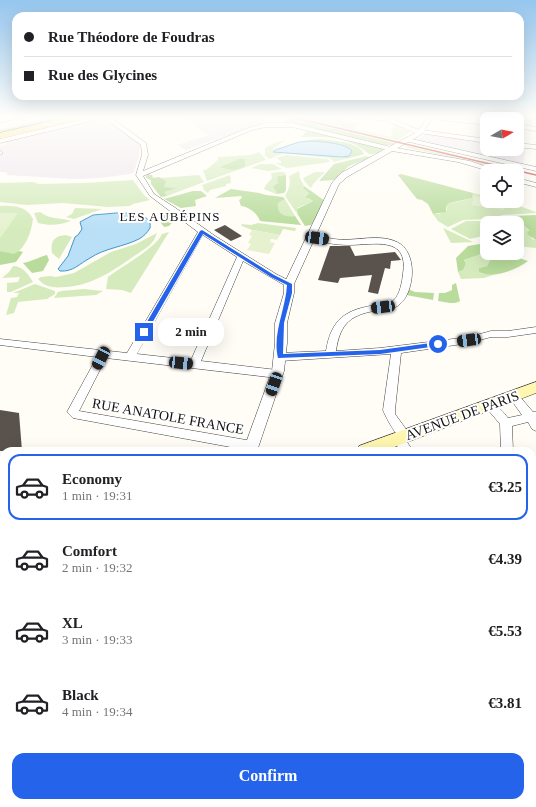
<!DOCTYPE html>
<html lang="en">
<head>
<meta charset="utf-8">
<style>
  body { margin:0; font-family:Georgia,serif; background:#f6f6f6; color:#202124; height:100vh; display:flex; flex-direction:column; font-size:15px; white-space:nowrap }
  * { box-sizing:border-box; margin:0 }
  p { font-size:13px; color:#757577 }
  .icon { flex:none; width:22px; height:22px; fill:none; stroke:currentColor; stroke-width:2; stroke-linecap:round; stroke-linejoin:round }
  .map { position:relative; flex:1; overflow:hidden }
  .drawer { position:absolute; left:0px; top:447px; width:536px; height:360px; display:flex; flex-direction:column; background:#fff; border-radius:12px 12px 0 0; box-shadow:0 4px 16px #0002 }
  .drawer>* { flex:none }
  .guide { position:absolute; left:12px; top:12px; width:512px; height:88px; border-radius:12px; box-shadow:0 4px 16px #0002; display:grid; align-content:center; height:88px; padding:0 12px; background:#fff }
  .needle { width:26px; rotate:81deg }
  .buttons { position:absolute; left:480px; top:112px; display:grid; gap:8px }
  .buttons a { display:grid; place-items:center; width:44px; height:44px; border-radius:8px; background:#fff; box-shadow:0 4px 16px #0002; font-size:20px }
  .end { position:absolute; width:18px; height:18px; margin:-9px; border:5px solid #2563eb; background:#fff; box-shadow:0 0 0 2px #fff }
  .from { border-radius:50% }
  .bubble { position:absolute; height:28px; border-radius:12px; background:#fff; box-shadow:0 4px 16px #0002; font-size:13px; font-weight:800; line-height:28px; text-align:center }
  .car { position:absolute; width:12px; height:24px; margin:-12px -6px; border-radius:5px; box-shadow:0 0 3px 1px #0007; background:linear-gradient(#222 24%,#8ab4d8 0 40%,#222 0 76%,#8ab4d8 0 86%,#222 0) }
  .guide b { display:flex; align-items:center; gap:14px; height:38px; font-size:15px }
  .guide b+b { border-top:1px solid #e0e0e0 }
  .guide i { width:10px; height:10px; background:#202124 }
  ul { padding:7px 0 0; list-style:none }
  li { display:flex; align-items:center; gap:12px; height:66px; margin:0 8px 6px; padding:0 4px; border:2px solid transparent; border-radius:12px }
  li div { flex:1 }
  li b { display:block; font-size:15px }
  li em { font-style:normal; font-weight:800 }
  li.on { border-color:#2563eb }
  li>.icon { width:36px; height:36px; stroke-width:1.5 }
  .action { display:flex; gap:8px; margin-top:auto; padding:8px 12px }
  .action a { flex:1; height:46px; border-radius:12px; background:#2563eb; color:#fff; font-size:16px; font-weight:800; line-height:46px; text-align:center }
  .map>svg:first-child { display:block }
  .industrial { fill:#eee6ef }
  .green { fill:#d5ebbd }
  .forest { fill:#b9dc9c }
  .pitch { fill:#e6f2cf }
  .water { fill:#b9e0f7; stroke:#3f96cf }
  .building { fill:#5a524d }
  .lines { fill:none; stroke-linecap:round; stroke-linejoin:round }
  .minor-casing { stroke:#444; stroke-width:1 }
  .tertiary-casing { stroke:#444; stroke-width:1 }
  .secondary-casing { stroke:#333; stroke-width:1 }
  .primary-casing { stroke:#222; stroke-width:1 }
  .minor { fill:#fff; fill-rule:evenodd }
  .tertiary { fill:#fff; fill-rule:evenodd }
  .secondary { fill:#fff6b0; fill-rule:evenodd }
  .primary { fill:#f9d66b; fill-rule:evenodd }
  .rail { stroke:#c4262e; stroke-width:1.5 }
  .route { fill:#2563eb }
  .labels { text-anchor:middle; stroke-width:4; stroke-linejoin:round; paint-order:stroke }
  .far-neighbourhood-label { font-size:13px; letter-spacing:1px; fill:#111; stroke:#fff }
  .street-label { font-size:14px; fill:#111; stroke:#fff }
</style>
</head>
<body>
<div class="map">
<svg width="536" height="807" viewBox="0 0 536 807">
  <rect width="100%" height="100%" fill="#fffdf5"/>
  <g class="industrial">
    <path d="M 178,116 L 253,116 L 265,122 L 186,150 L 177,145 L 210,135 Z"/>
    <path d="M 104,118 L 127,134 L 140,145 L 139,155 L 134,172 L 130,174 L 100,178 L 75,179 L 6,175 L 8,173 L 0,172 L 0,155 L 3,153 L 0,149 L 0,146 L 6,145 L 6,142 Z"/>
    <path d="M 426,134 L 487,142 L 487,149 L 517,149 L 517,146 L 526,148 L 523,165 L 416,140 Z"/>
  </g>
  <g class="green">
    <path d="M 293,116 L 319,116 L 360,124 L 354,129 L 391,137 L 394,124 L 411,132 L 397,140 Z"/>
    <path d="M 517,116 L 536,116 L 536,120 L 532,120 L 533,127 L 518,126 Z"/>
    <path d="M 285,140 L 273,149 L 275,153 C 294,152 329,153 346,159 L 334,162 L 330,158 L 284,153 L 269,159 L 265,155 L 265,148 L 275,143 Z"/>
    <path d="M 404,145 L 516,171 L 500,171 L 474,163 L 408,148 Z"/>
    <path d="M 259,152 L 266,160 L 207,181 L 203,170 L 206,170 L 218,160 L 218,157 L 250,155 Z"/>
    <path d="M 286,155 L 328,159 L 330,162 L 287,168 L 275,163 L 281,163 L 281,161 L 276,158 Z"/>
    <path d="M 261,164 L 273,164 L 282,169 L 268,171 L 251,168 Z"/>
    <path d="M 299,171 L 300,178 L 304,186 L 303,188 L 309,193 L 305,196 L 308,199 L 313,201 L 297,208 L 298,215 L 285,196 C 289,189 291,184 289,176 Z"/>
    <path d="M 279,172 L 284,172 L 286,175 L 278,176 L 277,192 L 276,194 L 264,189 L 266,185 L 272,178 L 271,173 Z"/>
    <path d="M 315,172 L 325,172 L 313,184 L 311,188 L 305,182 L 303,178 Z"/>
    <path d="M 199,175 L 204,182 L 167,196 L 164,194 L 164,192 L 176,188 L 163,187 L 165,182 L 160,178 Z"/>
    <path d="M 230,175 L 231,183 L 226,184 L 226,186 L 210,190 L 208,193 L 204,190 L 202,185 Z"/>
    <path d="M 133,180 L 144,195 L 150,200 L 133,204 L 130,206 L 108,207 L 63,203 L 27,205 L 0,202 L 0,183 L 33,182 L 39,184 L 84,183 Z"/>
    <path d="M 473,193 L 487,196 L 487,201 L 506,201 L 536,212 L 536,213 L 503,215 L 487,219 L 463,220 L 448,227 L 438,221 L 433,214 L 439,214 L 447,210 L 446,206 L 449,203 L 456,202 L 472,198 Z"/>
    <path d="M 285,199 L 295,216 C 287,217 281,217 277,209 L 278,203 Z"/>
    <path d="M 0,206 C 12,205 27,206 33,219 C 31,233 26,247 14,255 L 0,251 Z"/>
    <path d="M 75,208 L 102,209 L 74,219 L 66,217 L 72,214 Z"/>
    <path d="M 40,212 C 51,220 58,217 71,221 C 60,225 50,226 38,223 L 34,213 Z"/>
    <path d="M 505,216 L 515,222 L 509,216 L 512,216 L 513,219 C 523,223 529,228 532,239 L 536,240 L 536,248 L 517,246 L 517,223 L 489,223 L 495,219 Z"/>
    <path d="M 466,221 L 483,221 L 487,224 L 487,235 L 470,239 L 451,229 Z"/>
    <path d="M 258,223 L 296,228 L 295,231 L 283,229 L 280,235 L 252,230 L 242,226 L 241,224 L 251,225 Z"/>
    <path d="M 443,228 L 473,242 L 451,243 Z"/>
    <path d="M 169,232 L 131,293 L 122,290 L 106,289 L 108,277 C 121,267 156,248 162,234 Z"/>
    <path d="M 157,233 L 154,240 L 149,246 C 123,263 98,285 66,287 C 55,288 46,288 38,279 L 41,277 L 50,276 L 56,277 L 74,273 L 111,252 L 136,244 Z"/>
    <path d="M 66,235 L 72,237 L 59,259 L 52,253 C 50,240 55,236 66,235 Z"/>
    <path d="M 485,250 L 487,250 L 487,253 L 494,253 L 487,266 L 479,268 L 479,272 L 483,274 L 496,274 L 484,278 L 461,279 L 458,272 L 463,270 L 466,264 L 464,260 L 484,253 Z"/>
    <path d="M 13,266 C 23,266 28,274 33,282 L 11,292 L 7,292 L 7,283 L 18,282 L 20,277 L 2,278 L 9,272 Z"/>
    <path d="M 35,284 L 55,291 L 55,294 L 47,299 L 18,302 L 14,313 L 6,315 L 11,298 L 17,297 L 19,293 L 13,293 Z"/>
    <path d="M 84,289 L 103,291 L 96,295 L 54,298 L 58,292 L 61,291 Z"/>
  </g>
  <g class="forest">
    <path d="M 60,116 L 72,116 L 0,134 L 0,130 Z"/>
    <path d="M 289,118 L 394,143 L 393,145 L 385,145 L 284,122 Z"/>
    <path d="M 308,129 L 383,148 L 383,150 L 379,153 L 369,154 C 349,137 328,136 302,137 Z"/>
    <path d="M 320,139 C 332,141 359,141 364,154 L 346,159 L 342,157 L 349,156 L 352,151 L 328,142 L 302,142 L 309,140 Z"/>
    <path d="M 367,156 L 370,158 L 349,166 L 334,180 L 319,181 L 334,164 Z"/>
    <path d="M 239,159 L 245,159 L 245,166 C 238,171 228,170 220,167 Z"/>
    <path d="M 148,174 L 152,175 L 153,178 L 159,177 L 166,181 L 164,187 L 177,188 L 164,192 L 167,196 L 161,197 L 151,184 L 151,180 L 146,178 L 146,176 Z"/>
    <path d="M 401,174 L 473,193 L 472,198 L 449,203 L 446,206 L 446,212 L 433,214 L 428,204 L 422,200 L 417,199 L 398,175 Z"/>
    <path d="M 286,175 L 286,190 L 284,193 L 276,194 L 277,192 L 273,187 L 278,183 L 277,180 L 278,176 Z"/>
    <path d="M 304,186 L 325,201 L 311,225 L 305,226 L 298,215 L 297,209 L 313,201 L 305,197 L 309,193 L 303,188 Z"/>
    <path d="M 231,189 L 259,193 L 266,195 L 283,197 L 285,199 L 278,203 C 276,215 286,217 295,216 L 301,225 L 260,221 C 258,214 248,206 241,206 L 239,200 L 242,198 L 241,196 L 215,198 Z"/>
    <path d="M 193,191 L 201,191 L 207,196 L 195,200 L 196,206 L 181,208 L 164,199 Z"/>
    <path d="M 161,211 L 169,212 L 176,218 L 169,226 L 164,227 L 161,223 L 163,220 Z"/>
    <path d="M 536,215 L 536,240 L 527,234 L 529,230 L 519,221 L 513,219 L 512,216 Z"/>
    <path d="M 480,244 L 487,247 L 484,253 L 464,260 L 466,264 L 463,270 L 458,272 L 456,258 L 468,246 Z"/>
    <path d="M 0,251 L 14,254 L 19,251 L 23,252 L 16,262 L 0,265 Z"/>
    <path d="M 494,253 L 504,253 L 528,261 C 516,270 494,279 479,272 L 479,268 L 487,266 Z"/>
    <path d="M 47,255 L 49,260 L 43,271 L 32,273 L 23,263 C 33,261 39,257 47,255 Z"/>
    <path d="M 456,283 L 460,301 C 454,305 445,302 438,301 L 439,293 L 445,293 L 452,290 L 452,285 Z"/>
    <path d="M 408,289 L 415,292 L 434,293 L 433,300 L 406,295 Z"/>
  </g>
  <g class="pitch">
    <path d="M 474,196 L 487,199 L 487,201 L 505,202 L 504,210 L 472,205 Z"/>
    <path d="M 0,213 L 18,213 L 1,237 L 0,237 Z"/>
    <path d="M 252,230 L 280,235 L 277,240 L 271,239 L 270,242 L 275,243 L 269,254 L 247,250 L 251,244 L 248,243 L 252,236 L 249,235 Z"/>
  </g>
  <g class="water">
    <path d="M 313,141 C 323,142 346,143 352,151 L 349,156 L 342,157 L 273,152 L 275,150 L 299,142 Z"/>
    <path d="M 116,213 C 126,213 153,212 150,228 C 147,233 144,236 139,239 C 123,247 105,248 90,258 C 79,264 73,272 60,271 L 58,269 L 68,256 L 75,237 L 78,235 L 82,229 L 80,222 L 93,215 Z"/>
  </g>
  <g class="building">
    <path d="M 225,225 L 242,236 L 231,241 L 214,230 Z"/>
    <path d="M 330,246 L 350,246 L 355,256 L 395,252 L 401,260 L 391,261 L 390,269 L 385,268 L 378,294 L 368,292 L 372,275 L 340,278 L 338,283 L 318,280 Z"/>
    <path d="M 0,410 L 19,413 L 22,451 L 0,451 Z"/>
  </g>
  <g class="lines">
    <defs>
      <g id="minor">
        <path d="M 15,116 L 25,116 L 0,123 L 0,119 Z"/>
        <path d="M 97,116 L 109,116 L 146,143 L 148,155 L 143,171 L 248,128 L 266,123 L 292,123 L 391,147 L 470,161 L 498,171 L 489,171 L 458,162 L 392,151 L 292,127 L 266,127 L 252,130 L 143,176 L 154,194 L 174,207 L 215,236 L 276,274 L 292,282 L 293,284 L 292,286 L 286,286 L 243,261 L 201,361 L 277,370 L 281,371 L 282,374 L 281,377 L 277,378 L 106,358 L 79,411 L 252,441 L 256,442 L 258,446 L 256,450 L 252,451 L 73,418 L 67,412 L 97,357 L 0,345 L 0,339 L 127,353 L 198,232 L 150,196 L 136,175 L 142,155 L 141,145 L 104,118 L 0,143 L 0,139 ZM 203,235 L 237,257 L 191,360 L 137,354 Z"/>
        <path d="M 350,116 L 372,116 L 388,119 L 385,121 Z"/>
        <path d="M 428,116 L 487,121 L 487,125 L 430,119 Z"/>
        <path d="M 517,124 L 536,127 L 536,131 L 517,128 Z"/>
        <path d="M 422,130 L 487,139 L 487,143 L 420,133 L 419,132 Z"/>
        <path d="M 407,138 L 536,167 L 536,171 L 405,141 L 405,139 Z"/>
        <path d="M 517,143 L 536,145 L 536,149 L 517,147 Z"/>
        <path d="M 0,150 L 3,153 L 0,155 Z"/>
        <path d="M 517,178 L 536,183 L 536,187 L 517,182 Z"/>
        <path d="M 307,235 C 315,234 326,238 334,239 C 355,242 378,233 397,242 C 418,252 415,291 400,304 C 395,309 387,309 380,310 C 352,314 340,322 336,351 L 380,348 L 469,337 L 491,331 L 508,331 L 536,327 L 536,333 L 508,337 L 491,337 L 469,343 L 401,353 L 395,410 L 395,414 L 411,436 L 409,439 C 406,440 406,441 403,440 C 397,438 385,416 383,410 L 391,354 L 280,361 L 276,360 L 275,357 L 276,354 L 280,353 L 326,351 C 331,319 346,309 377,305 C 383,304 389,304 394,300 C 400,294 402,282 403,274 C 409,235 374,245 349,245 C 335,245 321,242 307,239 Z"/>
        <path d="M 517,397 L 521,398 L 533,412 L 536,412 L 536,431 L 532,429 L 528,422 L 512,426 L 513,451 L 501,451 L 500,424 L 489,411 L 491,408 C 499,405 503,412 508,418 L 522,415 L 512,401 L 513,398 Z"/>
        <path d="M 403,441 L 407,442 L 413,451 L 400,451 L 397,446 L 399,442 Z"/>
        <path d="M 118,803 L 156,803 L 158,807 L 116,807 Z"/>
        <path d="M 226,803 L 246,803 L 245,807 L 225,807 Z"/>
        <rect x="500" y="803" width="20" height="4"/>
      </g>
      <path id="tertiary" d="M 376,116 L 385,116 L 419,130 L 428,116 L 434,116 L 422,134 L 347,177 L 339,184 L 294,284 L 294,293 L 287,323 L 287,343 L 284,371 L 257,451 L 243,451 L 272,371 L 275,343 L 275,323 L 284,293 L 284,284 L 332,183 L 341,173 L 415,133 Z"/>
      <g id="secondary">
        <path d="M 536,382 L 536,393 L 384,451 L 357,451 L 359,446 Z"/>
        <path d="M 4,577 L 4,610 L 0,611 L 0,578 Z"/>
      </g>
      <path id="primary" d="M 72,116 L 87,116 L 86,118 L 0,139 L 0,133 Z"/>
    </defs>
    <use href="#minor" class="minor-casing"/>
    <use href="#tertiary" class="tertiary-casing"/>
    <use href="#secondary" class="secondary-casing"/>
    <use href="#primary" class="primary-casing"/>
    <use href="#minor" class="minor"/>
    <use href="#tertiary" class="tertiary"/>
    <use href="#secondary" class="secondary"/>
    <use href="#primary" class="primary"/>
    <path class="rail" d="M 287,116 L 536,175"/>
  </g>
  <linearGradient id="sky" x2="0" y2="1"><stop stop-color="#95c6ee"/><stop offset="0.51" stop-color="#fffefa"/><stop offset="1" stop-color="#fffefa" stop-opacity="0"/></linearGradient>
  <rect width="536" height="229" fill="url(#sky)"/>
  <path class="route" d="M 202,230 L 274,275 L 292,284 L 292,293 L 284,323 L 283,354 L 380,350 L 438,342 L 441,344 L 438,346 L 380,354 L 278,358 C 272,334 286,308 287,285 L 271,277 L 203,234 L 147,332 L 142,333 L 141,332 L 200,231 Z"/>
  <g class="labels">
    <g class="far-neighbourhood-label">
      <text x="170" y="221">LES AUBÉPINS</text>
    </g>
    <g class="street-label">
      <text transform="translate(462 415) rotate(-20)" y="5">AVENUE DE PARIS</text>
      <text transform="translate(168 416) rotate(10)" y="5">RUE ANATOLE FRANCE</text>
    </g>
  </g>
</svg>
<div class="buttons">
<a><svg class="needle" viewBox="-14 -14 28 28"><path d="M0-13l5 13h-10z" fill="#e53935"/><path d="M0 13l5-13h-10z" fill="#757577"/></svg></a>
<a><svg class="icon" aria-label="locate" viewBox="0 0 24 24"><circle cx="12" cy="12" r="6"/><path d="M12 2v4M12 18v4M2 12h4M18 12h4"/></svg></a>
<a><svg class="icon" aria-label="layers" viewBox="0 0 24 24"><path d="M12 4l9 5-9 5-9-5zM3 14l9 5 9-5"/></svg></a>
</div>
<i class="end from" style="left:438px;top:344px"></i>
<i class="end" style="left:144px;top:332px"></i>
<div class="bubble" style="left:158px;top:318px;width:66px">2 min</div>
<i class="car" style="left:317px;top:238px;rotate:98deg"></i>
<i class="car" style="left:383px;top:307px;rotate:263deg"></i>
<i class="car" style="left:469px;top:340px;rotate:262deg"></i>
<i class="car" style="left:101px;top:358px;rotate:207deg"></i>
<i class="car" style="left:181px;top:363px;rotate:96deg"></i>
<i class="car" style="left:274px;top:384px;rotate:199deg"></i>
<div class="guide">
<b><i class="from"></i>Rue Théodore de Foudras</b>
<b><i></i>Rue des Glycines</b>
</div>
<section class="drawer">
<ul>
<li class="on"><svg class="icon" aria-label="car" viewBox="0 0 24 24"><path d="M5 17H2v-5l4-1 3-4h7l3 4 3 1v5h-3M9 17h6M6 11h13"/><circle cx="7" cy="17" r="2"/><circle cx="17" cy="17" r="2"/></svg><div><b>Economy</b><p>1 min · 19:31</p></div><em>€3.25</em></li>
<li><svg class="icon" aria-label="car" viewBox="0 0 24 24"><path d="M5 17H2v-5l4-1 3-4h7l3 4 3 1v5h-3M9 17h6M6 11h13"/><circle cx="7" cy="17" r="2"/><circle cx="17" cy="17" r="2"/></svg><div><b>Comfort</b><p>2 min · 19:32</p></div><em>€4.39</em></li>
<li><svg class="icon" aria-label="car" viewBox="0 0 24 24"><path d="M5 17H2v-5l4-1 3-4h7l3 4 3 1v5h-3M9 17h6M6 11h13"/><circle cx="7" cy="17" r="2"/><circle cx="17" cy="17" r="2"/></svg><div><b>XL</b><p>3 min · 19:33</p></div><em>€5.53</em></li>
<li><svg class="icon" aria-label="car" viewBox="0 0 24 24"><path d="M5 17H2v-5l4-1 3-4h7l3 4 3 1v5h-3M9 17h6M6 11h13"/><circle cx="7" cy="17" r="2"/><circle cx="17" cy="17" r="2"/></svg><div><b>Black</b><p>4 min · 19:34</p></div><em>€3.81</em></li>
</ul>
<div class="action"><a>Confirm</a></div>
</section>
</div>
</body>
</html>
